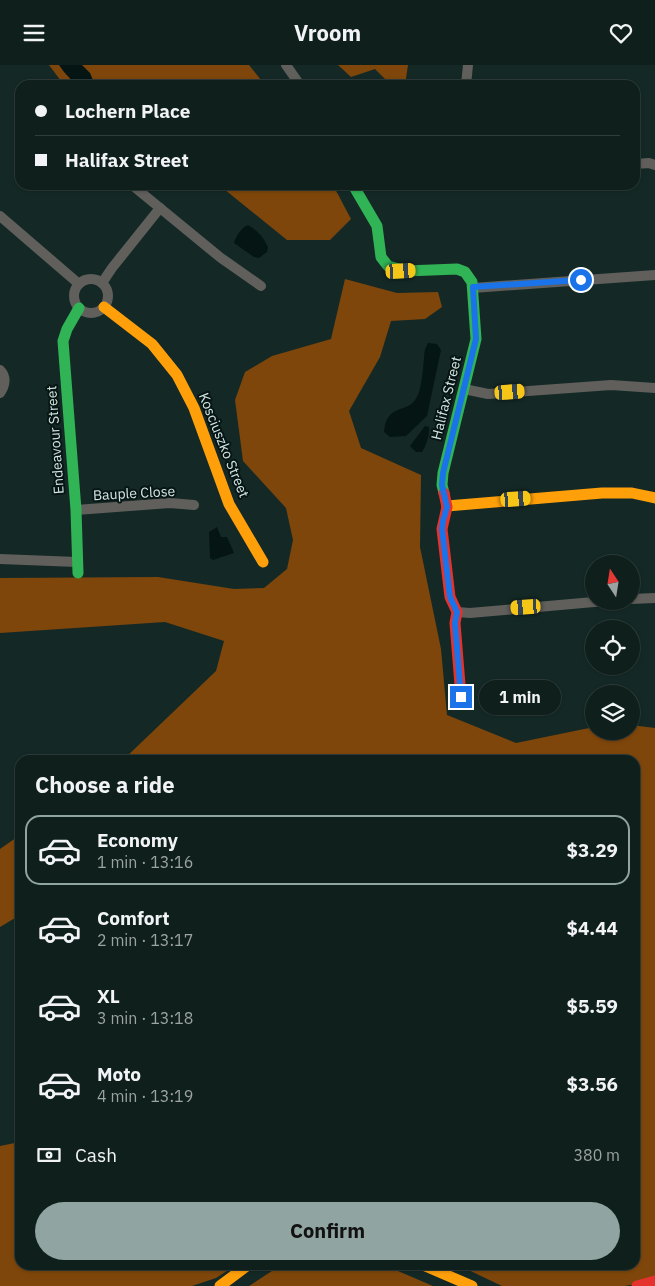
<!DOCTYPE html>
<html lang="en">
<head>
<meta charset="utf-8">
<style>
  body { margin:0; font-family:"IBM Plex Sans",sans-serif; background:#182725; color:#f1f3f6; height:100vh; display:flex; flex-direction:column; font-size:19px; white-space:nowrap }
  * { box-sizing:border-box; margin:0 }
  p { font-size:16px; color:#9ba2a3 }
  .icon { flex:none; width:28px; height:28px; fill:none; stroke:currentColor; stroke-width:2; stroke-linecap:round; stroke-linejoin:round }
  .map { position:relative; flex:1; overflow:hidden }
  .panel { position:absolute; left:15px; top:690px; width:625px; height:515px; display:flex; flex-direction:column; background:#0f1f1c; border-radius:15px; box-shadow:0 1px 4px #0004,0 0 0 1px #2f3d3b }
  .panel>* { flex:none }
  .top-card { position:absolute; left:15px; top:15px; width:625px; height:110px; border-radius:15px; box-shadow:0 1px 4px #0004,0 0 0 1px #2f3d3b; display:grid; align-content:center; height:110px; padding:0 20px; background:#0f1f1c }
  .needle { width:32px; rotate:348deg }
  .fabs { position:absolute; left:585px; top:490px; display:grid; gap:10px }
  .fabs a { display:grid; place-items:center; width:55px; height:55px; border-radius:50%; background:#0f1f1c; box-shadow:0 1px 4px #0004,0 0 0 1px #2f3d3b; font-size:25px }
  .end { position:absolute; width:22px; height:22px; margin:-11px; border:6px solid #1a73e8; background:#fff; box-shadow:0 0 0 2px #fff }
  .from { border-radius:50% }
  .bubble { position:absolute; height:35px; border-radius:18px; background:#0f1f1c; box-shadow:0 1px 4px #0004,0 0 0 1px #2f3d3b; font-size:16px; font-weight:800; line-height:35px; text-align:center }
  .car { position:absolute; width:15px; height:30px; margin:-15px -8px; border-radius:6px; box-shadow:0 0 4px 1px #0007; background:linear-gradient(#f5c518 24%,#345 0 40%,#f5c518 0 76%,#345 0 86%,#f5c518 0) }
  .top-card b { display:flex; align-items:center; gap:18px; height:48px; font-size:19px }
  .top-card b+b { border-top:1px solid #2f3d3b }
  .top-card i { width:12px; height:12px; background:#f1f3f6 }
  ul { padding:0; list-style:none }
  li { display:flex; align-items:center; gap:15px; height:70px; margin:0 10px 8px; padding:0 10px; border:2px solid transparent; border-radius:15px }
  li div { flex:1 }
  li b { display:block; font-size:19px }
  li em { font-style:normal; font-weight:800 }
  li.on { border-color:#90a4a1 }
  li>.icon { width:45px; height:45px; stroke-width:1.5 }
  h2 { padding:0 20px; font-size:22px; line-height:60px }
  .pay { display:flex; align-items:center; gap:12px; height:55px; padding:0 20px; font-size:19px }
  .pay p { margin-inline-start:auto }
  .primary-button { display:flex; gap:10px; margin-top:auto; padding:10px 20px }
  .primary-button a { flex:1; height:58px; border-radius:30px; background:#90a4a1; color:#111; font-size:20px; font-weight:800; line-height:58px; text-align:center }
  header { display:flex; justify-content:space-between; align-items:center; height:65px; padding:0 20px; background:#0f1f1c; font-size:22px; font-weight:800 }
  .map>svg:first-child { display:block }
  .forest { fill:#7e460b }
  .water { fill:#051513 }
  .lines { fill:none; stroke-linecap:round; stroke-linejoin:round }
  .street { stroke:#605f5c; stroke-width:10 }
  .fast { stroke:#30b455; stroke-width:11 }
  .slow { stroke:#ff9f0a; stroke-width:11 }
  .jam { stroke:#e5322d; stroke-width:11 }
  .route { stroke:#1a73e8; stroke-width:6 }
  .labels { text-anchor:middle; stroke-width:4; stroke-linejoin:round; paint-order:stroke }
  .street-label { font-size:14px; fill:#d3e6e3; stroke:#071614 }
</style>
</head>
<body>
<header><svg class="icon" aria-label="menu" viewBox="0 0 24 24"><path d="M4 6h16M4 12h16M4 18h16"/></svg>Vroom<svg class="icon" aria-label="heart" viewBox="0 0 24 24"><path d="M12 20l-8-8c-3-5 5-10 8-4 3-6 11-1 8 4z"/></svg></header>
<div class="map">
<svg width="655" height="1221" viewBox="0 0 655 1221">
  <rect width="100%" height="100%" fill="#142926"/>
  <g class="forest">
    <path d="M 49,0 L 249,0 L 265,20 L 64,20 Z"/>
    <path d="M 338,0 L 408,0 L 405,20 L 391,20 L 375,4 L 351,12 Z"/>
    <path d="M 219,120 L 333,120 L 351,154 L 330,175 L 287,175 Z"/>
    <path d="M 345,214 L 397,228 L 438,227 L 442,242 L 425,254 L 391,256 L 380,292 L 349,346 L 361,383 L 421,410 L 420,482 L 441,584 L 447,650 L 516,678 L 594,662 L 594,666 L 631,666 L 631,660 L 655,663 L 655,1215 L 625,1221 L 502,1221 L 458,1200 L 635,1200 L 635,695 L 123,695 L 216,606 L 224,576 L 165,557 L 0,568 L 0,513 L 158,512 L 234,524 L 264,523 L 287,504 L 293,475 L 286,443 L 243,396 L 235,335 L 245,307 L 272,291 L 331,274 Z"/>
    <path d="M 20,770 L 20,850 L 0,862 L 0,784 Z"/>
    <path d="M 20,1077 L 20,1200 L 236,1200 L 216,1213 L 192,1221 L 0,1221 L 0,1081 Z"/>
    <path d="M 281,1200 L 384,1200 L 433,1221 L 249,1221 Z"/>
  </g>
  <g class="water">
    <path d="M 59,0 L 82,0 L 90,8 L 93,15 L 89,20 L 76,20 L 64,7 Z"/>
    <path d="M 248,160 C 258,166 263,172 268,182 L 267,187 L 259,193 L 254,192 L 234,178 C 236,171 241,163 248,160 Z"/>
    <path d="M 428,278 L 437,279 L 441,285 L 427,351 L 406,371 L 390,372 L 384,367 C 386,339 406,348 415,335 C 423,325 423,297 425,284 Z"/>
    <path d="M 425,361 L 429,362 C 430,369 426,381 422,387 L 416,387 L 410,381 Z"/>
    <path d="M 217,462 L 221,472 L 227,472 L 234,488 L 213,495 L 210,493 L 209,467 Z"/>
  </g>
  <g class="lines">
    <g class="street">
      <path d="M 286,0 L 300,20"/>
      <path d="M 466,20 L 468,0"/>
      <path d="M 635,99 L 649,98 L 655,100"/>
      <path d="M 132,120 L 221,193 L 261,221"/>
      <path d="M 0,151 L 79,219"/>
      <circle cx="91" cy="231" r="17"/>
      <path d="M 102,218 L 112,203 L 160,143"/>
      <path d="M 473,223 L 655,210"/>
      <path d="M 0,305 C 7,312 5,321 0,328"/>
      <path d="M 464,324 L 488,329 L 611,320 L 655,323"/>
      <path d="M 76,445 L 170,438 L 194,440"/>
      <path d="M 0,494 L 77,497"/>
      <path d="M 631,534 L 655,533"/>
      <path d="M 457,547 L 470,548 L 605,536"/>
    </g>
    <g class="fast">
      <path d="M 353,120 L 377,161 L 381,192 L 388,201 L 406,206 L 457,204 L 465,207 L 472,217 L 476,274 L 443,408 L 442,420 L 444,428"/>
      <path d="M 78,508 L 76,445 L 63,276 L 67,264 L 79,243"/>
    </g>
    <g class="slow">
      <path d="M 104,242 L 152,279 L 177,310 L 194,343 L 229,439 L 263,497"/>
      <path d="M 447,441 L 602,428 L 632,428 L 655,433"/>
      <path d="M 423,1200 L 472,1221"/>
      <path d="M 220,1221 L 248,1200"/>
    </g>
    <g class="jam">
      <path d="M 444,428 L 447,442 L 442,464 L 450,532 L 457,547 L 455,558 L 461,632"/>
      <path d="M 637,1221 L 655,1216"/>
    </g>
  </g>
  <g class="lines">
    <path class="route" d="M 461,632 L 455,558 L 457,547 L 450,532 L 442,464 L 443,456 L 447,442 L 442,420 L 443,408 L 476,274 L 473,222 L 581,215"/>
  </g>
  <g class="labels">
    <g class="street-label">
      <text transform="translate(446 333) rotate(-76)" y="5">Halifax Street</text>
      <text transform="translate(55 375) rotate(-94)" y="5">Endeavour Street</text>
      <text transform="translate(224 380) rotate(68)" y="5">Kosciuszko Street</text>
      <text transform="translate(134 428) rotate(-3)" y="5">Bauple Close</text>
    </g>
  </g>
</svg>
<div class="fabs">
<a><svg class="needle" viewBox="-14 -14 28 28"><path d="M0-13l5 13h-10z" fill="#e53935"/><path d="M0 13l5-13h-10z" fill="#9ba2a3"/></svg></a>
<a><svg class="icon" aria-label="locate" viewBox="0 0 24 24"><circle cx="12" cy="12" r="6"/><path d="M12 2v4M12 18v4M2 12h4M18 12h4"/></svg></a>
<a><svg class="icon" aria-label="layers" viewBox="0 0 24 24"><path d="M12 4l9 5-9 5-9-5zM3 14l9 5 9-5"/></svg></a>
</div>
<i class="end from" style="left:581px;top:215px"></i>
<i class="end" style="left:461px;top:632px"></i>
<div class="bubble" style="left:479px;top:615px;width:82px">1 min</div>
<i class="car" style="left:401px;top:206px;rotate:87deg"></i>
<i class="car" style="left:510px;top:327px;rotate:86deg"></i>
<i class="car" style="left:516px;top:434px;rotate:86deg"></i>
<i class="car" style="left:526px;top:542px;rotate:266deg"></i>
<div class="top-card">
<b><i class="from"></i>Lochern Place</b>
<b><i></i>Halifax Street</b>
</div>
<section class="panel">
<h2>Choose a ride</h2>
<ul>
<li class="on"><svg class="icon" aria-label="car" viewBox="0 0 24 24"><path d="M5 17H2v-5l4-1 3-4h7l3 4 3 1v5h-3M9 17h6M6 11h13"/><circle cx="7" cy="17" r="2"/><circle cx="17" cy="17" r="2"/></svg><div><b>Economy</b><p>1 min · 13:16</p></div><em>$3.29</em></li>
<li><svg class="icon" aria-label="car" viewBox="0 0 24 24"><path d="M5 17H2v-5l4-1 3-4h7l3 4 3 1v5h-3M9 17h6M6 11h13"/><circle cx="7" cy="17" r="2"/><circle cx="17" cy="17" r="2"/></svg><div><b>Comfort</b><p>2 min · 13:17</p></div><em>$4.44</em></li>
<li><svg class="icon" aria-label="car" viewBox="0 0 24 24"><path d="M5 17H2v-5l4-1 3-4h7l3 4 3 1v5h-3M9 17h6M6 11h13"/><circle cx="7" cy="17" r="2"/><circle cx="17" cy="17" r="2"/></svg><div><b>XL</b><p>3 min · 13:18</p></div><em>$5.59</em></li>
<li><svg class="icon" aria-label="car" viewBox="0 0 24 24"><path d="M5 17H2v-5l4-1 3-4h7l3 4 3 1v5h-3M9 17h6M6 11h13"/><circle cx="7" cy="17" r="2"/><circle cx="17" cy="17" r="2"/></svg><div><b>Moto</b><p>4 min · 13:19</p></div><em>$3.56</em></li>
</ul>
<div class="pay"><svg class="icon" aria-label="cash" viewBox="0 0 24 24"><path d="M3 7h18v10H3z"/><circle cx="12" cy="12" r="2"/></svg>Cash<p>380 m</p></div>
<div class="primary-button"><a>Confirm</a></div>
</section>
</div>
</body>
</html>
